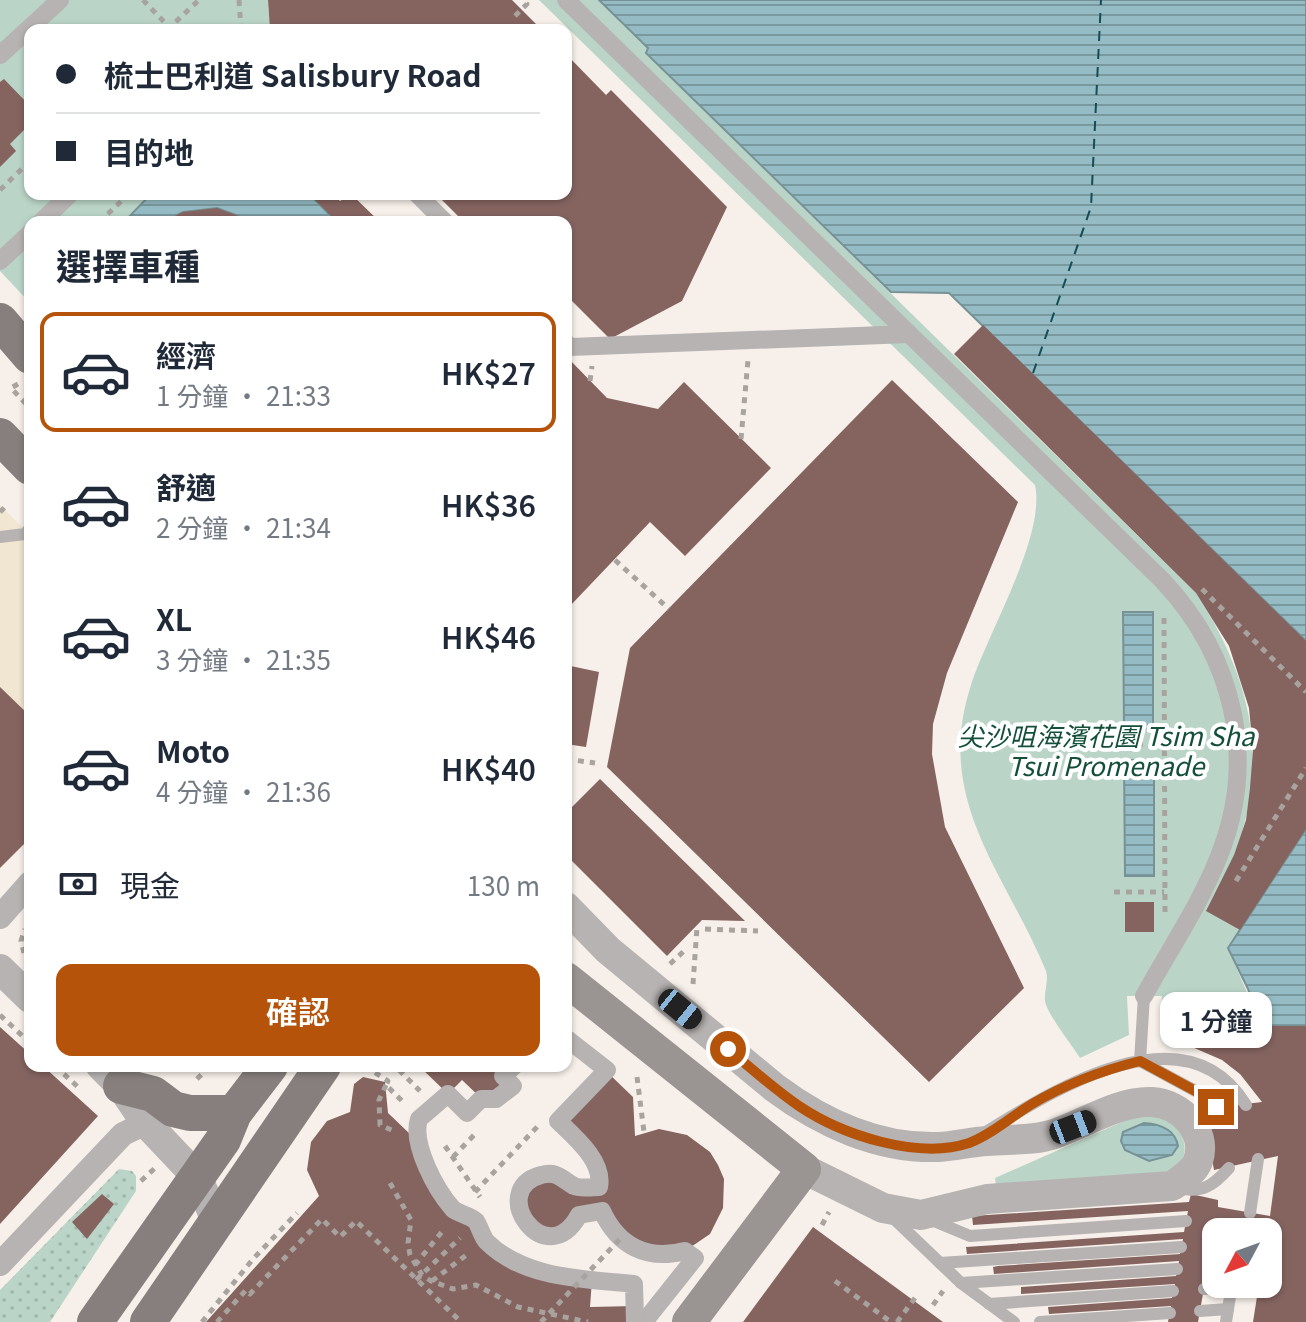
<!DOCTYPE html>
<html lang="zh-TW">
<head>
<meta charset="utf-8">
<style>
  body { margin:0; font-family:Georgia,"Noto Sans TC",serif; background:#f6f6f7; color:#1f2937; height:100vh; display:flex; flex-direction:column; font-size:30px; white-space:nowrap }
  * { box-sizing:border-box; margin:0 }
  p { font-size:26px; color:#747a83 }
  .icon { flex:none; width:44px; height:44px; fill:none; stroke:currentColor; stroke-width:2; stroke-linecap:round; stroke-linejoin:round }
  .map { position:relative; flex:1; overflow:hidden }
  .panel { position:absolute; left:24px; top:216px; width:548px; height:856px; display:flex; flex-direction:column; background:#fff; border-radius:16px; box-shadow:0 2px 6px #0004 }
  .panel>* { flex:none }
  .guide { position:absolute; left:24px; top:24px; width:548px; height:176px; border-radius:16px; box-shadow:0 2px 6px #0004; display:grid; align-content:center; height:176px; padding:0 32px; background:#fff }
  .needle { width:52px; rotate:229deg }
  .buttons { position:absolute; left:1202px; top:1218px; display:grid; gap:16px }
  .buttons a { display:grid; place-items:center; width:80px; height:80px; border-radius:16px; background:#fff; box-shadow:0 2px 6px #0004; font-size:40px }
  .end { position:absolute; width:36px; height:36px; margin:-18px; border:10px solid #b45309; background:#fff; box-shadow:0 0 0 4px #fff }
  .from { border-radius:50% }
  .bubble { position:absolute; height:56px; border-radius:16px; background:#fff; box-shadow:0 2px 6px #0004; font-size:26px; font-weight:600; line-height:56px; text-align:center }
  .car { position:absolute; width:24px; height:48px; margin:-24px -12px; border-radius:10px; box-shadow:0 0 6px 2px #0007; background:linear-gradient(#222 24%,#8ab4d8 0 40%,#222 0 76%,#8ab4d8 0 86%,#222 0) }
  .guide b { display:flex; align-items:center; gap:28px; height:76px; font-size:30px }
  .guide b+b { border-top:2px solid #e0e1e3 }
  .guide i { width:20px; height:20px; background:#1f2937 }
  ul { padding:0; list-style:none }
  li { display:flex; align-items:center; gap:24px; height:120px; margin:0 16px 12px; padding:0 16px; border:4px solid transparent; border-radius:16px }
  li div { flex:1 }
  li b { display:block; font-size:30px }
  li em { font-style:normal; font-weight:600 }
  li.active { border-color:#b45309 }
  li>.icon { width:72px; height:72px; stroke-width:1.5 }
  h2 { padding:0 32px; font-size:36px; line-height:96px }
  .pay { display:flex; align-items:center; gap:20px; height:88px; padding:0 32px; font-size:30px }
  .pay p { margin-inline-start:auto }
  .cta { display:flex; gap:16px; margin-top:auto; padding:16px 32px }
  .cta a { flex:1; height:92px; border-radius:16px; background:#b45309; color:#fff; font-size:32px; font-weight:600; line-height:92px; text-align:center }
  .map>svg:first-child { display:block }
  .commercial { fill:#f1e6d1 }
  .grass { fill:url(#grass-dots) }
  .garden { fill:#bad5c7 }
  .water { fill:url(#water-rules); stroke:#779296; stroke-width:2 }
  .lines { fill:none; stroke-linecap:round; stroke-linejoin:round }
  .ferry { stroke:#154d56; stroke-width:2; stroke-dasharray:10 8; stroke-linecap:butt }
  .building { fill:#856460 }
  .path { stroke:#a8a39e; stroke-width:5; stroke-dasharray:6 6; stroke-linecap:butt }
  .service { stroke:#b7b3b2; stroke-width:12 }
  .pedestrian { stroke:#b7b3b2; stroke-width:18 }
  .minor { stroke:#b7b3b2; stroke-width:24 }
  .tertiary { stroke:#b7b3b2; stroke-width:30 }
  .secondary { stroke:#9a9493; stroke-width:34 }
  .primary { stroke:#867f7d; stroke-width:36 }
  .path-bridge { stroke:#a8a39e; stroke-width:5; stroke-dasharray:6 6; stroke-linecap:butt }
  .route { stroke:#b45309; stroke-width:10 }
  .labels { text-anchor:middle; stroke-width:8; stroke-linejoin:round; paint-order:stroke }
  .park-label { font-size:26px; font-style:italic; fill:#134f39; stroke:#fff }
</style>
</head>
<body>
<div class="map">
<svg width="1306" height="1322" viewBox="0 0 1306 1322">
  <defs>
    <pattern id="grass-dots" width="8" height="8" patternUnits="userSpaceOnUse" patternTransform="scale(2)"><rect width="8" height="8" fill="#bad5c7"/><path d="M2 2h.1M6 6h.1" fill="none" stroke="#a0b7ab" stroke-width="1.8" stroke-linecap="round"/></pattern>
    <pattern id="water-rules" width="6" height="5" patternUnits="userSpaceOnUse" patternTransform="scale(2)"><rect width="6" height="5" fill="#95bcc4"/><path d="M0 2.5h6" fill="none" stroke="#7a999f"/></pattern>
  </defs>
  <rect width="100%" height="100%" fill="#f7f0ea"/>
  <path class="commercial" d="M 0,505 L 30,535 L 30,838 L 0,868 Z"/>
  <path class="grass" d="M 119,1169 L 132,1171 L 136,1176 L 136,1191 L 50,1322 L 0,1322 L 0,1290 Z"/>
  <g class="garden">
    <path d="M 0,0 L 268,0 L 270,30 L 30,30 L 30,194 L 151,194 L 124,222 L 30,222 L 30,303 L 0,271 Z"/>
    <path d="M 539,0 L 599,0 L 648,48 L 646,53 L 1196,593 C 1241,662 1267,738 1245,821 C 1237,854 1221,883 1214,915 L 1240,930 L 1228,948 L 1260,1023 L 1187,1027 L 1186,1039 L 1192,1047 L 1178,1046 L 1165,1038 L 1160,1020 L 1162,996 L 1127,996 L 1129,1035 L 1080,1058 C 1072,1045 1047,1014 1045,1001 C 1044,991 1049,981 1046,971 C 1006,873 933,801 971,685 C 988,632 1046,536 1035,485 Z"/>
    <path d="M 1156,1113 L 1181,1129 C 1187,1151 1188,1160 1167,1172 L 996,1186 L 995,1178 L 1133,1117 Z"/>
  </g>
  <g class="water">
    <path d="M 599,0 L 1306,0 L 1306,641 L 949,293 L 891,292 L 646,53 L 648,48 Z"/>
    <path d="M 151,194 L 309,194 L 337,222 L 255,222 L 217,208 L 183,212 L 163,222 L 124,222 Z"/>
    <path d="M 1123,612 L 1153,612 L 1153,729 L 1124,729 Z"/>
    <path d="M 1124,760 L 1154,760 L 1154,876 L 1125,876 Z"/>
    <path d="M 1306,829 L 1306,1026 L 1261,1026 L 1248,989 L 1228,948 Z"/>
    <path d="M 1144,1123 C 1159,1124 1175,1129 1178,1146 L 1172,1155 L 1149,1161 L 1125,1150 L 1121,1141 L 1123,1132 Z"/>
  </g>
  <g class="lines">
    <path class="ferry" d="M 1033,373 L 1091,207 L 1101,0"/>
  </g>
  <g class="building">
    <path d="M 268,0 L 512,0 L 542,30 L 270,30 Z"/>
    <path d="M 566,54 L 606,95 L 611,90 L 727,207 L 682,301 L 610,339 L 566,295 L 566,222 L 464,222 L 436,194 L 566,194 Z"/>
    <path d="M 4,79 L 30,106 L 30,124 L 10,144 L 16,151 L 0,167 L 0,82 Z"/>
    <path d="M 309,194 L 333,194 L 340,201 L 351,194 L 380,222 L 337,222 Z"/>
    <path d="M 217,208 L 255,222 L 163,222 L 183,212 Z"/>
    <path d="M 983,325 L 1306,641 L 1306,829 L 1240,930 L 1206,911 L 1234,855 L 1246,820 L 1250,788 L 1253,750 L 1249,708 L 1229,646 L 1196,593 L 954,354 Z"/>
    <path d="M 566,356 L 607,398 L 658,409 L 684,382 L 771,468 L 685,556 L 650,522 L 570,606 L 568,621 Z"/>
    <path d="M 892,380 L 1018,502 L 947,673 L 933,724 L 932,754 L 945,827 L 1024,988 L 929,1082 L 607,767 L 630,648 Z"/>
    <path d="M 566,665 L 599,672 L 586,747 L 566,744 Z"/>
    <path d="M 0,687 L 30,716 L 30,838 L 0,868 Z"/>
    <path d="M 600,779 L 745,921 L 702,920 L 667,956 L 566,855 L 566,813 Z"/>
    <rect x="1125" y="902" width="29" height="30"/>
    <path d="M 1256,1023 L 1261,1026 L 1306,1026 L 1306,1322 L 1253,1322 L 1259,1284 L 1268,1284 L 1268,1232 L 1216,1232 L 1216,1262 L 1209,1260 L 1198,1322 L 1168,1322 L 1171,1306 L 1049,1314 L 1048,1307 L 1172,1298 L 1175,1284 L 1021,1294 L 1021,1287 L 1176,1276 L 1179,1261 L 994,1274 L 993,1267 L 998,1266 L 1180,1254 L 1183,1239 L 967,1254 L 966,1247 L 1184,1232 L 1188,1211 L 973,1225 L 972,1216 L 1189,1202 L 1191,1194 L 1218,1200 L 1218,1207 L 1270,1216 L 1278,1156 L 1214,1170 L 1203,1109 L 1262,1102 L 1240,1074 L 1222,1060 L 1192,1047 L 1185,1033 L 1187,1027 Z"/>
    <path d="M 0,1027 L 30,1054 L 30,1066 L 43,1066 L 98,1116 L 0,1224 Z"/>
    <path d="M 419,1066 L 514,1066 L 513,1086 L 483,1100 L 462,1080 L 448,1094 Z"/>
    <path d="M 606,1071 L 633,1097 L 635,1136 L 659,1129 L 687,1135 L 710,1152 L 718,1165 L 724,1179 L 723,1208 L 710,1234 L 685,1251 L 642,1252 L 602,1211 L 539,1233 L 520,1194 L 550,1173 L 575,1187 L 601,1176 L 558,1121 Z"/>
    <path d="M 363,1077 L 385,1082 L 388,1113 L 410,1134 L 432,1174 L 507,1256 L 592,1280 L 590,1307 L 635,1306 L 635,1322 L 206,1322 L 319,1196 L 307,1170 L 311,1142 L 327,1121 L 350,1112 L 354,1084 Z"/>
    <path d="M 102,1194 L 114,1204 L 87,1239 L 72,1222 Z"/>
    <path d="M 813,1227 L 943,1322 L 743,1322 Z"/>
  </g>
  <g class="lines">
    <g class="path">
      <path d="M 143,0 L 170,28"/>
      <path d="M 239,0 L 241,30"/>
      <path d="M 515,16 L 527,4 L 522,0"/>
      <path d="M 167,30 L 199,0"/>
      <path d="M 0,190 L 30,161"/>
      <path d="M 99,222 L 129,194"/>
      <path d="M 590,381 L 592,366"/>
      <path d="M 18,384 L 11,388 L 30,408"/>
      <path d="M 741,439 L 748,360"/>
      <path d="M 0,512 L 8,504"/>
      <path d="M 1202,589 L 1306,692"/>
      <path d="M 1164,618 L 1165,912"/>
      <path d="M 1113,744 L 1216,745"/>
      <path d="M 566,759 L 595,763"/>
      <path d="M 1236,881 L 1306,768"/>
      <path d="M 1114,892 L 1164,892"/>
      <path d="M 705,929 L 758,931"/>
      <path d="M 24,953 L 21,941 L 25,929"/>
      <path d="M 670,964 L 684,951"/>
      <path d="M 693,984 L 697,927"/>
      <path d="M 0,1015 L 30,1043"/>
      <path d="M 55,1066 L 78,1087"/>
      <path d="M 365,1066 L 388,1081 L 386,1085 L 405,1104"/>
      <path d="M 399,1070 L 420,1091"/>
      <path d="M 637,1077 L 644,1132"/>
      <path d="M 197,1079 L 210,1066"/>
      <path d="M 386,1085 L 379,1100 L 380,1125 L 396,1132"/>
      <path d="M 445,1146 L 480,1197"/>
      <path d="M 453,1157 L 475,1134"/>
      <path d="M 141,1181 L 155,1168"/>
      <path d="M 390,1183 L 411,1220 L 408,1243 L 410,1255 L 422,1275 L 431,1281 L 453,1289 L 476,1285 L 518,1307 L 588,1322"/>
      <path d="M 475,1192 L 538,1126"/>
      <path d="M 822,1225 L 829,1212"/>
      <path d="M 415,1265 L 445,1228"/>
      <path d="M 416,1280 L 460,1238"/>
      <path d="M 432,1281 L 469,1253"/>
      <path d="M 835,1281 L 891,1322"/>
      <path d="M 933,1305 L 943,1291"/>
      <path d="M 202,1322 L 253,1259 L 297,1213"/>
      <path d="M 217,1322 L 246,1290 L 250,1294 L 322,1219 L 340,1237 L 356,1221 L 461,1322"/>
      <path d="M 897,1322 L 918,1294"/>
    </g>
    <g class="service">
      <path d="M 0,537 L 25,534 L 30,528"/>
      <path d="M 1140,1061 L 1201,1094 L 1216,1107"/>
      <path d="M 1140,1061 L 1144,996"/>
      <path d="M 986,1132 C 1055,1089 1186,1007 1246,1105"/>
      <path d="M 1178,1188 C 1202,1194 1214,1185 1229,1168"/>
      <path d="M 1250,1213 L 1258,1159"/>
      <path d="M 891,1216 L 961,1283 L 1014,1322"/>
      <path d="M 929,1219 L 970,1236 L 1186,1221"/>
      <path d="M 940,1263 L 1181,1247"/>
      <path d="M 1208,1267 L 1216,1266"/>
      <path d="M 961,1283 L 1177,1269"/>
      <path d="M 1204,1289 L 1232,1287"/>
      <path d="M 989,1304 L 1173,1291"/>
      <path d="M 1200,1311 L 1228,1309"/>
      <path d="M 1040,1322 L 1170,1313"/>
      <path d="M 1226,1322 L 1232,1284"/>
    </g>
    <g class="pedestrian">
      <path d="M 566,0 L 1163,581 C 1234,657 1258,759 1219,856 C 1200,905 1169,950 1144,996"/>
      <path d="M 0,55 L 60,0"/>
      <path d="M 417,194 L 445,222"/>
      <path d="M 41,222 L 70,194"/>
      <path d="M 0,261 L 30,233"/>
      <path d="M 566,343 L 570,347 L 909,334"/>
      <path d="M 566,1038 L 607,1070 L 558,1121 C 576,1138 604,1162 599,1187 C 593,1187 580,1189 574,1186 C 563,1180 557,1170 541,1175 C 486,1190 546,1275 579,1215 L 602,1211 C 618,1246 647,1261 685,1251 L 695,1258 L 644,1322"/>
      <path d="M 514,1066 L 503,1076 L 513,1086 L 496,1099 L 481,1099 L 467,1113 L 448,1094 L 419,1119 C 411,1144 436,1190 453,1209 C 459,1214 469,1215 476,1221 C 480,1227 482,1237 487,1242 C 524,1279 586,1279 634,1284 L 635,1322"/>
    </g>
    <g class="minor">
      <path d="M 0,917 L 30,883"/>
      <path d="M 0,1264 L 123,1134 L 146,1123"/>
    </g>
    <g class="tertiary">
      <path d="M 566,907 L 608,950 L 775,1088 C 822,1123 879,1149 939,1147 C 955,1146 971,1142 987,1141 C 1008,1139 1034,1141 1054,1134 C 1084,1124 1120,1100 1152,1102 C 1181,1104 1208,1131 1198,1161 C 1194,1172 1182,1179 1172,1186 L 987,1199 L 921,1215 L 883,1208 L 804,1169"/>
      <path d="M 0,969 L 30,998"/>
      <path d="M 101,1066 L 121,1086 L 146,1123 L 197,1177 L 216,1220"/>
    </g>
    <path class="secondary" d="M 566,979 L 804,1169 L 689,1322"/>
    <g class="primary">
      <path d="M 0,321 L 30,356"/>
      <path d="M 0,436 L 30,467"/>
      <path d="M 121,1086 L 153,1094 L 173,1109 L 190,1113 L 234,1113"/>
      <path d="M 95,1322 L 223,1140 L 234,1113 L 270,1066"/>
      <path d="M 148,1322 L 323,1066"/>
    </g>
    <g class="path-bridge">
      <path d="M 615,560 L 669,609"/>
      <path d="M 541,1322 L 620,1239"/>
    </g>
  </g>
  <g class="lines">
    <path class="route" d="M 728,1049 C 751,1068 774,1089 799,1106 C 842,1135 918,1160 969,1143 C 991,1135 1012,1116 1032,1104 C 1064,1085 1104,1070 1140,1061 L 1201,1094 L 1216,1107"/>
  </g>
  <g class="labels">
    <g class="park-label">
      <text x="1106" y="746">尖沙咀海濱花園 Tsim Sha<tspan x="1106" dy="30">Tsui Promenade</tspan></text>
    </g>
  </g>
</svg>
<div class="buttons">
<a><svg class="needle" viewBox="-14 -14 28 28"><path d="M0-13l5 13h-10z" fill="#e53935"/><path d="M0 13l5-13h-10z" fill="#747a83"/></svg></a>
</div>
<i class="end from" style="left:728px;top:1049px"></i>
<i class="end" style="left:1216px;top:1107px"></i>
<div class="bubble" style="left:1160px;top:992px;width:112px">1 分鐘</div>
<i class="car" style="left:680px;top:1009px;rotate:129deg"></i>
<i class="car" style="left:1073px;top:1127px;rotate:69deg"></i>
<div class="guide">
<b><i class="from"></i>梳士巴利道 Salisbury Road</b>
<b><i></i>目的地</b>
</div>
<section class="panel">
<h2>選擇車種</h2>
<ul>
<li class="active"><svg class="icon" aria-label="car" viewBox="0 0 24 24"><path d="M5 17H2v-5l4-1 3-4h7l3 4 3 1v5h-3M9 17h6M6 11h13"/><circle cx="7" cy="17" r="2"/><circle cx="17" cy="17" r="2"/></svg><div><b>經濟</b><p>1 分鐘 · 21:33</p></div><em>HK$27</em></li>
<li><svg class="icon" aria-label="car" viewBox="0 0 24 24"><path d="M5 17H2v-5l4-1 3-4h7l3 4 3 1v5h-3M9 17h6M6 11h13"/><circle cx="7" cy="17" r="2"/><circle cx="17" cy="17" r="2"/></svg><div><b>舒適</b><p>2 分鐘 · 21:34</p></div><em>HK$36</em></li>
<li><svg class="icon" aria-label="car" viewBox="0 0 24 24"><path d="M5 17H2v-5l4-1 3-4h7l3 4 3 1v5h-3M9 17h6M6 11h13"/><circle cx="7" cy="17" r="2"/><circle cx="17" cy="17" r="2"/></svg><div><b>XL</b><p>3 分鐘 · 21:35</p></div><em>HK$46</em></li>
<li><svg class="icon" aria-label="car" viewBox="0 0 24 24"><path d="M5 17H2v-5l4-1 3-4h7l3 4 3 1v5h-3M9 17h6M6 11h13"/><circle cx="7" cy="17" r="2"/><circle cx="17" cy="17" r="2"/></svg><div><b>Moto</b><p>4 分鐘 · 21:36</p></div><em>HK$40</em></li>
</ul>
<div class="pay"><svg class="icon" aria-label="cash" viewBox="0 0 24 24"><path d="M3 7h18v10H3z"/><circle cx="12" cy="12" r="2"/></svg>現金<p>130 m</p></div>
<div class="cta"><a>確認</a></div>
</section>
</div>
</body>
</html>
